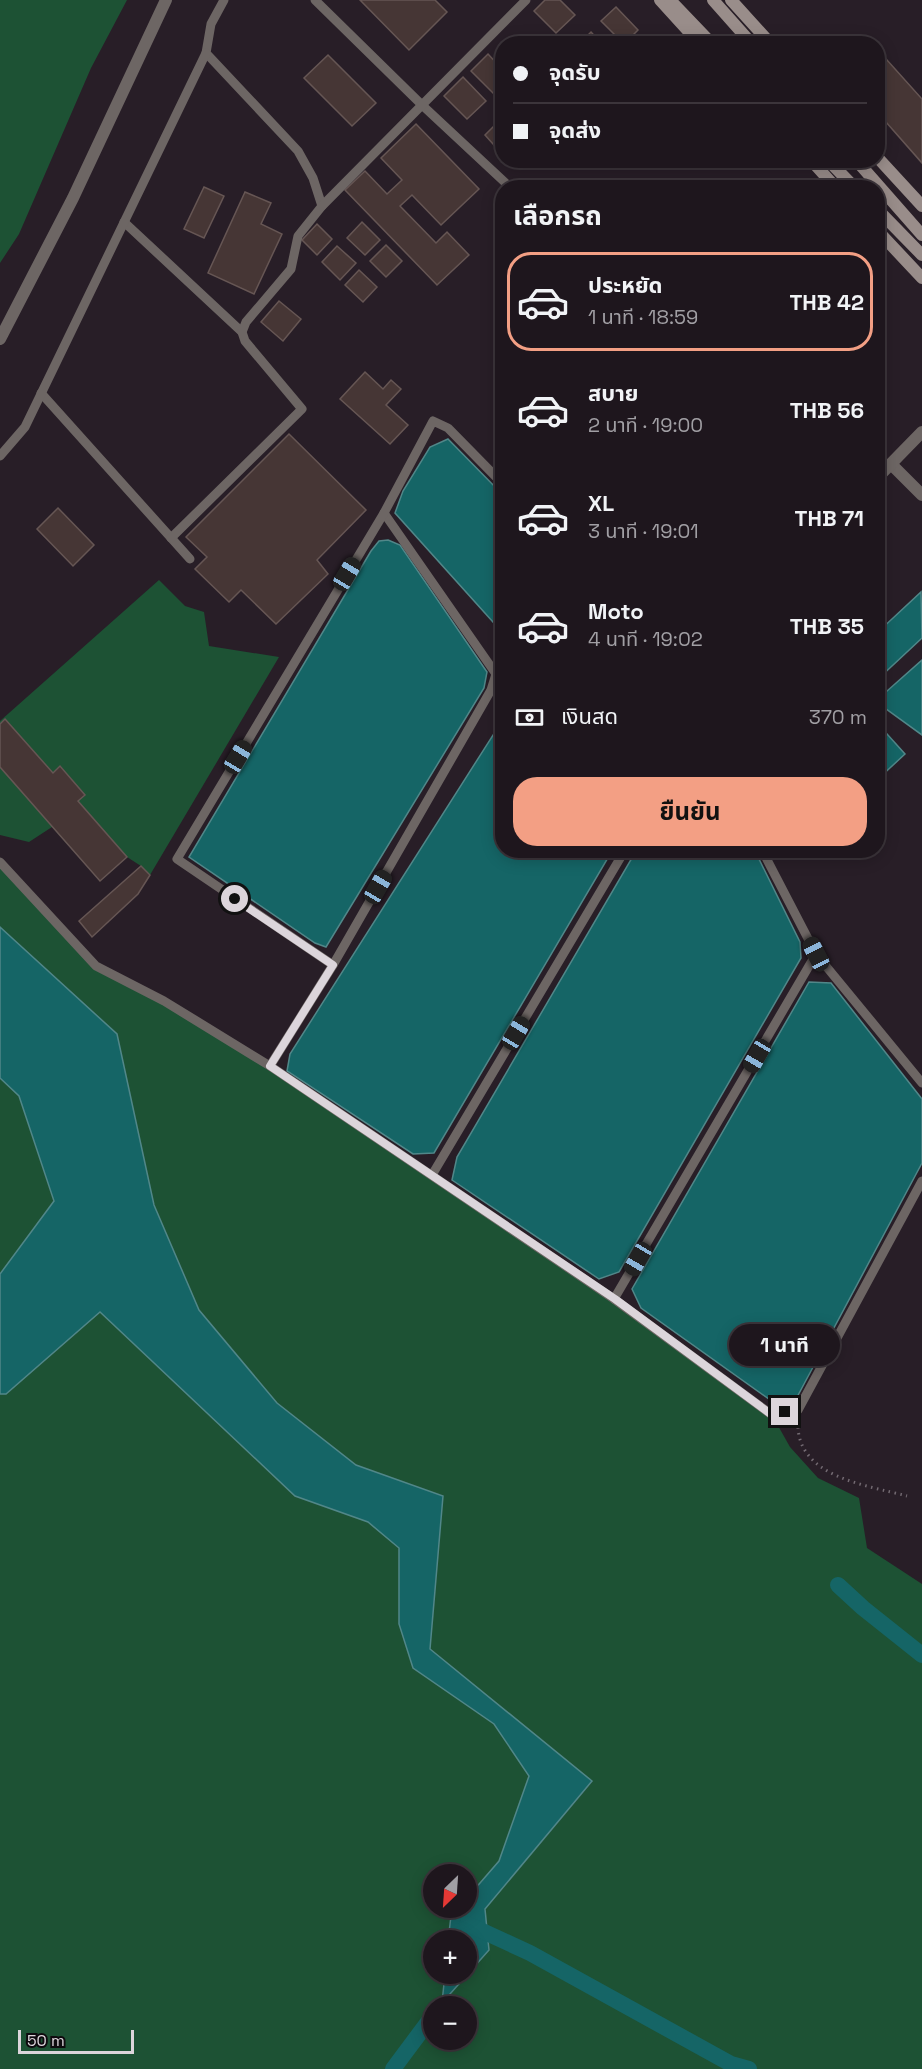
<!DOCTYPE html>
<html lang="th">
<head>
<meta charset="utf-8">
<style>
  body { margin:0; font-family:"Space Grotesk","Noto Sans Thai",sans-serif; background:#2b232a; color:#f1f3f6; height:100vh; display:flex; flex-direction:column; font-size:22px; white-space:nowrap }
  * { box-sizing:border-box; margin:0 }
  p { font-size:20px; color:#a19fa4 }
  .icon { flex:none; width:33px; height:33px; fill:none; stroke:currentColor; stroke-width:2; stroke-linecap:round; stroke-linejoin:round }
  .map { position:relative; flex:1; overflow:hidden }
  .details { position:absolute; left:495px; top:180px; width:390px; height:678px; display:flex; flex-direction:column; background:#1e161d; border-radius:24px; box-shadow:0 3px 15px #0003,0 0 0 2px #3c353b }
  .details>* { flex:none }
  .top-card { position:absolute; left:495px; top:36px; width:390px; height:132px; border-radius:24px; box-shadow:0 3px 15px #0003,0 0 0 2px #3c353b; display:grid; align-content:center; height:132px; padding:0 18px; background:#1e161d }
  .needle { width:39px; rotate:205deg }
  .tools { position:absolute; left:423px; top:1864px; display:grid; gap:12px }
  .tools a { display:grid; place-items:center; width:54px; height:54px; border-radius:50%; background:#1e161d; box-shadow:0 3px 15px #0003,0 0 0 2px #3c353b; font-size:30px }
  .scale { position:absolute; left:18px; bottom:15px; width:116px; box-sizing:border-box; padding-left:6px; border:3px solid #dcd5db; border-top:0; font-size:16px; line-height:21px; white-space:nowrap; color:#dcd5db; -webkit-text-stroke:4px #0e0a0e; paint-order:stroke }
  .end { position:absolute; width:27px; height:27px; margin:-14px; border:8px solid #dcd5db; background:#111; box-shadow:0 0 0 3px #111 }
  .from { border-radius:50% }
  .bubble { position:absolute; height:42px; border-radius:21px; background:#1e161d; box-shadow:0 3px 15px #0003,0 0 0 2px #3c353b; font-size:20px; font-weight:700; line-height:42px; text-align:center }
  .car { position:absolute; width:18px; height:36px; margin:-18px -9px; border-radius:8px; box-shadow:0 0 4px 2px #0007; background:linear-gradient(#222 24%,#8ab4d8 0 40%,#222 0 76%,#8ab4d8 0 86%,#222 0) }
  .top-card b { display:flex; align-items:center; gap:21px; height:57px; font-size:22px }
  .top-card b+b { border-top:2px solid #3c353b }
  .top-card i { width:15px; height:15px; background:#f1f3f6 }
  ul { padding:0; list-style:none }
  li { display:flex; align-items:center; gap:18px; height:99px; margin:0 12px 9px; padding:0 6px; border:3px solid transparent; border-radius:24px }
  li div { flex:1 }
  li b { display:block; font-size:22px }
  li em { font-style:normal; font-weight:700 }
  li.on { border-color:#f39f84 }
  li>.icon { width:54px; height:54px; stroke-width:1.5 }
  h2 { padding:0 18px; font-size:27px; line-height:72px }
  .pay { display:flex; align-items:center; gap:15px; height:66px; padding:0 18px; font-size:22px }
  .pay p { margin-inline-start:auto }
  .primary-button { display:flex; gap:12px; margin-top:auto; padding:12px 18px }
  .primary-button a { flex:1; height:69px; border-radius:24px; background:#f39f84; color:#111; font-size:24px; font-weight:700; line-height:69px; text-align:center }
  .map>svg:first-child { display:block }
  .green { fill:#1d5234; fill-rule:evenodd }
  .water { fill:#156566; stroke:#518789; stroke-width:1.5 }
  .lines { fill:none; stroke-linecap:round; stroke-linejoin:round }
  .canal { stroke:#156566; stroke-width:16 }
  .building { fill:#463635; stroke:#665654; stroke-width:1.5 }
  .path { stroke:#736a72; stroke-width:3; stroke-dasharray:1.5 4.5; stroke-linecap:butt }
  .service { stroke:#6d6664; stroke-width:9 }
  .minor { stroke:#6d6664; stroke-width:12 }
  .tertiary { stroke:#6d6664; stroke-width:12 }
  .secondary { stroke:#998d8a; stroke-width:12 }
  .route { stroke:#dcd5db; stroke-width:8 }
</style>
</head>
<body>
<div class="map">
<svg width="922" height="2069" viewBox="0 0 922 2069">
  <rect width="100%" height="100%" fill="#281e27"/>
  <g class="green">
    <path d="M 0,0 L 127,0 L 91,68 L 19,234 L 0,263 Z"/>
    <path d="M 159,580 L 185,606 L 204,612 L 209,646 L 279,657 L 150,875 L 141,866 L 127,857 L 100,881 L 52,827 L 29,842 L 0,835 L 0,721 Z"/>
    <path d="M 0,859 L 96,966 L 164,1001 L 432,1175 L 772,1415 L 790,1447 L 818,1478 L 859,1498 L 867,1548 L 922,1584 L 922,2069 L 0,2069 L 0,1394 L 6,1394 L 100,1312 L 295,1496 L 369,1522 L 399,1548 L 399,1624 L 413,1668 L 494,1724 L 529,1776 L 499,1861 L 467,1898 L 466,1875 L 434,1875 L 434,1908 L 458,1908 L 451,1916 L 448,1941 L 434,1941 L 434,1974 L 445,1974 L 443,2002 L 489,1950 L 485,1909 L 592,1782 L 430,1649 L 443,1496 L 356,1465 L 277,1403 L 199,1310 L 154,1205 L 117,1034 L 0,927 ZM 434,2007 L 466,2007 L 466,2040 L 434,2040 Z"/>
    <path d="M 0,1078 L 19,1096 L 54,1202 L 0,1274 Z"/>
  </g>
  <g class="water">
    <path d="M 448,439 L 502,494 L 502,632 L 395,513 L 403,491 L 430,447 Z"/>
    <path d="M 388,540 L 400,545 L 487,672 L 484,688 L 326,947 L 315,943 L 189,857 L 371,551 L 379,541 Z"/>
    <path d="M 921,592 L 922,638 L 878,679 L 878,632 Z"/>
    <path d="M 922,660 L 922,735 L 878,703 L 878,699 Z"/>
    <path d="M 502,721 L 502,850 L 612,851 L 434,1153 L 413,1154 L 287,1071 L 290,1054 Z"/>
    <path d="M 878,724 L 905,754 L 878,779 Z"/>
    <path d="M 636,851 L 755,851 L 800,942 L 801,958 L 619,1272 L 599,1279 L 452,1180 L 457,1157 Z"/>
    <path d="M 0,927 L 117,1034 L 154,1205 L 199,1310 L 277,1403 L 356,1465 L 443,1496 L 430,1649 L 592,1781 L 485,1909 L 489,1950 L 442,2003 L 445,1974 L 466,1974 L 466,1941 L 448,1941 L 451,1916 L 458,1908 L 466,1908 L 467,1898 L 499,1861 L 529,1776 L 494,1724 L 413,1668 L 399,1624 L 399,1548 L 368,1522 L 295,1496 L 100,1312 L 6,1394 L 0,1394 L 0,1274 L 54,1201 L 19,1096 L 0,1078 Z"/>
    <path d="M 809,982 L 831,983 L 922,1099 L 922,1163 L 796,1399 L 780,1407 L 641,1308 L 632,1289 Z"/>
  </g>
  <g class="lines">
    <g class="canal">
      <path d="M 838,1585 L 863,1608 L 922,1655"/>
      <path d="M 467,1924 L 530,1953 L 731,2064 L 749,2069"/>
      <path d="M 393,2069 L 434,2014"/>
    </g>
  </g>
  <g class="building">
    <path d="M 360,0 L 435,0 L 447,12 L 409,50 Z"/>
    <path d="M 545,0 L 560,0 L 575,15 L 556,33 L 534,11 Z"/>
    <path d="M 616,7 L 638,30 L 624,44 L 601,21 Z"/>
    <path d="M 591,32 L 602,44 L 579,44 Z"/>
    <path d="M 878,50 L 922,99 L 922,163 L 878,113 Z"/>
    <path d="M 488,54 L 502,69 L 502,84 L 493,93 L 471,71 Z"/>
    <path d="M 328,55 L 376,103 L 352,126 L 304,78 Z"/>
    <path d="M 463,77 L 486,101 L 467,119 L 444,96 Z"/>
    <path d="M 502,118 L 502,154 L 485,135 Z"/>
    <path d="M 416,124 L 479,189 L 441,225 L 412,195 L 400,206 L 436,243 L 447,232 L 469,255 L 437,285 L 345,190 L 365,171 L 387,194 L 402,180 L 381,158 Z"/>
    <path d="M 204,187 L 224,196 L 204,238 L 184,229 Z"/>
    <path d="M 245,192 L 271,203 L 261,224 L 282,234 L 254,294 L 208,273 Z"/>
    <path d="M 362,222 L 380,240 L 365,255 L 347,238 Z"/>
    <path d="M 317,224 L 332,239 L 317,255 L 302,240 Z"/>
    <path d="M 386,245 L 402,261 L 386,277 L 370,261 Z"/>
    <path d="M 337,246 L 356,263 L 340,280 L 322,262 Z"/>
    <path d="M 359,270 L 377,287 L 363,302 L 345,285 Z"/>
    <path d="M 279,301 L 301,319 L 283,341 L 261,322 Z"/>
    <path d="M 365,372 L 383,389 L 391,380 L 401,389 L 386,405 L 408,425 L 390,444 L 340,399 Z"/>
    <path d="M 289,434 L 366,510 L 317,560 L 328,574 L 276,624 L 241,590 L 229,602 L 195,569 L 207,557 L 186,537 Z"/>
    <path d="M 58,508 L 94,545 L 73,566 L 37,529 Z"/>
    <path d="M 5,719 L 53,773 L 60,766 L 85,795 L 78,801 L 127,857 L 100,881 L 0,767 L 0,724 Z"/>
    <path d="M 141,866 L 150,875 L 138,894 L 92,937 L 79,921 Z"/>
  </g>
  <g class="lines">
    <path class="path" d="M 798,1421 C 795,1477 866,1485 907,1496"/>
    <g class="service">
      <path d="M 224,0 L 211,24 L 206,53 L 298,151 L 313,178 L 322,206"/>
      <path d="M 315,0 L 422,105 L 511,188"/>
      <path d="M 124,222 L 242,332"/>
      <path d="M 41,393 L 190,559"/>
      <path d="M 0,456 L 25,427 L 206,53"/>
      <path d="M 171,538 L 302,409 L 245,341 L 242,332 L 246,322 L 291,269 L 298,236 L 322,206 L 526,0"/>
      <path d="M 762,850 L 816,954 L 922,1083"/>
      <path d="M 0,862 L 96,966 L 164,1001 L 270,1066 L 614,1299 L 772,1415 L 798,1410 L 922,1181"/>
      <path d="M 333,965 L 491,690 L 496,674 L 384,513"/>
      <path d="M 270,1066 L 333,965 L 177,859 L 384,513 L 433,421 L 448,428 L 502,483"/>
      <path d="M 432,1175 L 625,850"/>
      <path d="M 614,1299 L 816,954"/>
    </g>
    <g class="minor">
      <path d="M 891,464 L 922,495"/>
      <path d="M 878,477 L 922,432"/>
    </g>
    <path class="tertiary" d="M 0,339 L 73,198 L 166,0"/>
    <g class="secondary">
      <path d="M 660,0 L 700,44"/>
      <path d="M 670,0 L 712,44"/>
      <path d="M 713,0 L 752,44"/>
      <path d="M 731,0 L 771,44"/>
      <path d="M 878,158 L 922,206"/>
      <path d="M 811,160 L 836,188"/>
      <path d="M 828,160 L 855,188"/>
      <path d="M 856,160 L 922,235"/>
      <path d="M 878,210 L 922,255"/>
      <path d="M 878,231 L 922,278"/>
    </g>
  </g>
  <g class="lines">
    <path class="route" d="M 235,899 L 333,965 L 270,1066 L 615,1299 L 772,1415 L 785,1412"/>
  </g>
</svg>
<div class="tools">
<a><svg class="needle" viewBox="-14 -14 28 28"><path d="M0-13l5 13h-10z" fill="#e53935"/><path d="M0 13l5-13h-10z" fill="#a19fa4"/></svg></a>
<a>+</a>
<a>−</a>
</div>
<div class="scale">50 m</div>
<i class="end from" style="left:235px;top:899px"></i>
<i class="end" style="left:785px;top:1412px"></i>
<div class="bubble" style="left:729px;top:1324px;width:111px">1 นาที</div>
<i class="car" style="left:347px;top:574px;rotate:31deg"></i>
<i class="car" style="left:238px;top:757px;rotate:31deg"></i>
<i class="car" style="left:378px;top:887px;rotate:30deg"></i>
<i class="car" style="left:816px;top:954px;rotate:333deg"></i>
<i class="car" style="left:516px;top:1033px;rotate:31deg"></i>
<i class="car" style="left:757px;top:1056px;rotate:210deg"></i>
<i class="car" style="left:638px;top:1259px;rotate:210deg"></i>
<div class="top-card">
<b><i class="from"></i>จุดรับ</b>
<b><i></i>จุดส่ง</b>
</div>
<section class="details">
<h2>เลือกรถ</h2>
<ul>
<li class="on"><svg class="icon" aria-label="car" viewBox="0 0 24 24"><path d="M5 17H2v-5l4-1 3-4h7l3 4 3 1v5h-3M9 17h6M6 11h13"/><circle cx="7" cy="17" r="2"/><circle cx="17" cy="17" r="2"/></svg><div><b>ประหยัด</b><p>1 นาที · 18:59</p></div><em>THB 42</em></li>
<li><svg class="icon" aria-label="car" viewBox="0 0 24 24"><path d="M5 17H2v-5l4-1 3-4h7l3 4 3 1v5h-3M9 17h6M6 11h13"/><circle cx="7" cy="17" r="2"/><circle cx="17" cy="17" r="2"/></svg><div><b>สบาย</b><p>2 นาที · 19:00</p></div><em>THB 56</em></li>
<li><svg class="icon" aria-label="car" viewBox="0 0 24 24"><path d="M5 17H2v-5l4-1 3-4h7l3 4 3 1v5h-3M9 17h6M6 11h13"/><circle cx="7" cy="17" r="2"/><circle cx="17" cy="17" r="2"/></svg><div><b>XL</b><p>3 นาที · 19:01</p></div><em>THB 71</em></li>
<li><svg class="icon" aria-label="car" viewBox="0 0 24 24"><path d="M5 17H2v-5l4-1 3-4h7l3 4 3 1v5h-3M9 17h6M6 11h13"/><circle cx="7" cy="17" r="2"/><circle cx="17" cy="17" r="2"/></svg><div><b>Moto</b><p>4 นาที · 19:02</p></div><em>THB 35</em></li>
</ul>
<div class="pay"><svg class="icon" aria-label="cash" viewBox="0 0 24 24"><path d="M3 7h18v10H3z"/><circle cx="12" cy="12" r="2"/></svg>เงินสด<p>370 m</p></div>
<div class="primary-button"><a>ยืนยัน</a></div>
</section>
</div>
</body>
</html>
